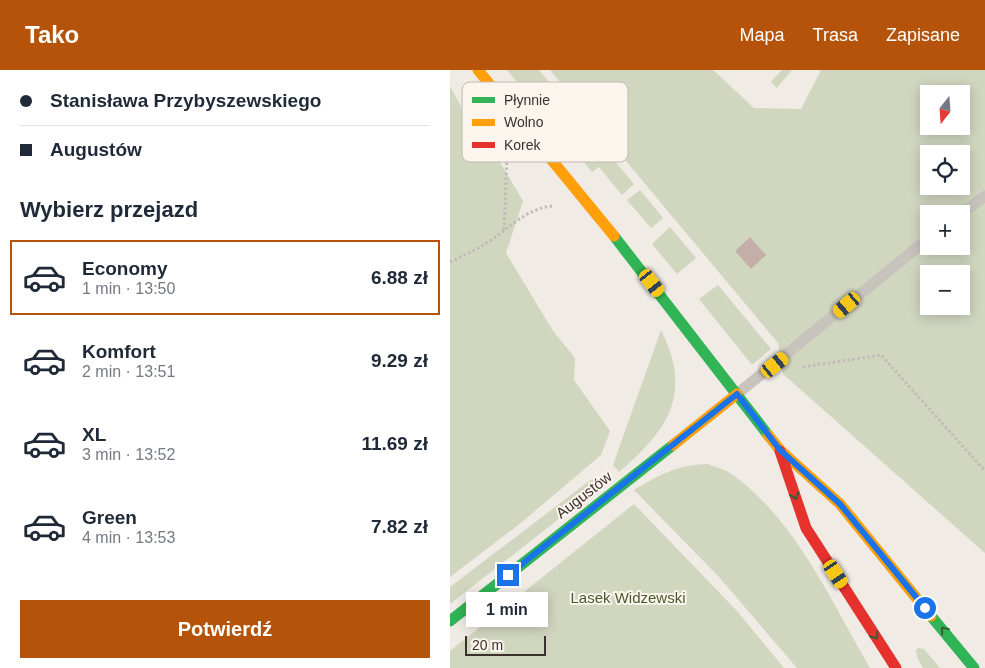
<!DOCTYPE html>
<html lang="pl">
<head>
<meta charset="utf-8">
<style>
  body { margin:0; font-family:Helvetica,sans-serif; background:#f2f2f3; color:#1f2937; height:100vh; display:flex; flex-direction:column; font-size:19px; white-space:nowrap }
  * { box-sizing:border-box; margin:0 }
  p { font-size:16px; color:#747a83 }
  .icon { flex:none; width:28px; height:28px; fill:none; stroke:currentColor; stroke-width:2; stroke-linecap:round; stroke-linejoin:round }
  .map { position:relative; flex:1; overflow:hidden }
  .sheet { display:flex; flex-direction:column; background:#fff; width:450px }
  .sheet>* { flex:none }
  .top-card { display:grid; align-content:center; height:110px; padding:0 20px; background:#fff }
  .needle { width:32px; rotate:197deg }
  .tools { position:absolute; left:470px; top:15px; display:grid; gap:10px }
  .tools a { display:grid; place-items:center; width:50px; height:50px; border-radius:0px; background:#fff; box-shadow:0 2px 12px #0003; font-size:25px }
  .scale { position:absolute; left:15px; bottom:12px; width:81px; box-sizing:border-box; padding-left:5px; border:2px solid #3b302b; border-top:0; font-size:14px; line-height:18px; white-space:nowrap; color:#3b302b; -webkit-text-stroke:4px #fbf5ee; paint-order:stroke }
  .end { position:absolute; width:22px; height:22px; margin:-11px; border:6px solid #1a73e8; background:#fff; box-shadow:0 0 0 2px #fff }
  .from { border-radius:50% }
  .bubble { position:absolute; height:35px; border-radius:0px; background:#fff; box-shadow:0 2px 12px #0003; font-size:16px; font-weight:800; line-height:35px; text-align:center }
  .car { position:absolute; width:15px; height:30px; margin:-15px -8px; border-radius:6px; box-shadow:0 0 4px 1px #0007; background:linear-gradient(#f5c518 24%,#345 0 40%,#f5c518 0 76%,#345 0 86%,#f5c518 0) }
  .top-card b { display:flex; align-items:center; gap:18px; height:48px; font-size:19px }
  .top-card b+b { border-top:1px solid #e0e1e3 }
  .top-card i { width:12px; height:12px; background:#1f2937 }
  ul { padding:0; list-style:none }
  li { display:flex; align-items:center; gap:15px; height:75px; margin:0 10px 8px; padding:0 10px; border:2px solid transparent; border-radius:0px }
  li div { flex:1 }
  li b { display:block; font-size:19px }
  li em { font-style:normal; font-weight:800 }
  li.active { border-color:#b45309 }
  li>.icon { width:45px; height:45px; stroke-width:1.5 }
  h2 { padding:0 20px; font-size:22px; line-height:60px }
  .button { display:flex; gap:10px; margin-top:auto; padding:10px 20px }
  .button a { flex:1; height:58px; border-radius:0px; background:#b45309; color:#fff; font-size:20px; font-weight:800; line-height:58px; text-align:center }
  header { display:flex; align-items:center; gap:30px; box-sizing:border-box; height:70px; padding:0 25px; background:#b45309; color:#fff }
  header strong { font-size:24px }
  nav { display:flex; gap:28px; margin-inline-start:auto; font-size:18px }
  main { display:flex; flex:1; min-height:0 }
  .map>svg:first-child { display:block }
  .green { fill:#d1d6bf; fill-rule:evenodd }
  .building { fill:#c3afa7 }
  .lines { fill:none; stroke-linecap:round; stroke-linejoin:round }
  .path { stroke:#c2bbb6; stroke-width:3; stroke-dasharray:2.5 2.5; stroke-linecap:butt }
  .lane { stroke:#c9c3be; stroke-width:11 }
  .fast { stroke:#30b455; stroke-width:11 }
  .slow { stroke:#ff9f0a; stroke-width:11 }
  .jam { stroke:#e5322d; stroke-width:11 }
  .oneway { stroke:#375e3a }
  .route { stroke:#1a73e8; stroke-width:6 }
  .labels { text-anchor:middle; stroke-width:4; stroke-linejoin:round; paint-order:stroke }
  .street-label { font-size:15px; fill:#3b302b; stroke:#fbf5ee }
  .park-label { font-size:15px; fill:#4a5a2e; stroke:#fbf5ee }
  .key { fill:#fbf5ee; stroke:#c1bab4; stroke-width:1 }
  .key-label { font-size:14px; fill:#3b302b }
</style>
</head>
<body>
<header>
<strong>Tako</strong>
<nav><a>Mapa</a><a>Trasa</a><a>Zapisane</a></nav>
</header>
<main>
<section class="sheet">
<div class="top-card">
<b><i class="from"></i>Stanisława Przybyszewskiego</b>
<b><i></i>Augustów</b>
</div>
<h2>Wybierz przejazd</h2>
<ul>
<li class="active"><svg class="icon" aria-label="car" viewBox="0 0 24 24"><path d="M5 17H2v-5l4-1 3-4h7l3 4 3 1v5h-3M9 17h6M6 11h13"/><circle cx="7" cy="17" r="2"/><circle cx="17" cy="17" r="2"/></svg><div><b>Economy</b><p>1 min · 13:50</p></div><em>6.88 zł</em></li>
<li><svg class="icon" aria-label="car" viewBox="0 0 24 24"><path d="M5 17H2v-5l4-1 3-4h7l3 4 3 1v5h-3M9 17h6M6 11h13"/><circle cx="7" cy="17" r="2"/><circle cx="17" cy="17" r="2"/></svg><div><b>Komfort</b><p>2 min · 13:51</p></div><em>9.29 zł</em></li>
<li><svg class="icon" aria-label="car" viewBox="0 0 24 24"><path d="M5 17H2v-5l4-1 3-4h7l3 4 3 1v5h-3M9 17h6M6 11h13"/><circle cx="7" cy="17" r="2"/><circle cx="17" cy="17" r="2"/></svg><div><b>XL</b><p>3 min · 13:52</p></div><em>11.69 zł</em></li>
<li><svg class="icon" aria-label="car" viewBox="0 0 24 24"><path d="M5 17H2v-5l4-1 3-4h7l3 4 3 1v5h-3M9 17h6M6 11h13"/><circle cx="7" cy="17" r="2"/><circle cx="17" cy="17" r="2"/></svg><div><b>Green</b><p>4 min · 13:53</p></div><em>7.82 zł</em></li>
</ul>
<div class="button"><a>Potwierdź</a></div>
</section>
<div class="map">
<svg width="535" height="598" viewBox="0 0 535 598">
  <rect width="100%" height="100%" fill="#f0ebe5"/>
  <g class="green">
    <path d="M 57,0 L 89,0 L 184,114 L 172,125 L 149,97 L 142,102 Z"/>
    <path d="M 100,0 L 263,0 L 304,38 L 351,39 L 371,0 L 535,0 L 535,483 L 333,304 L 328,273 ZM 479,24 L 511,24 L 511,56 L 479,56 ZM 479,84 L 511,84 L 511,116 L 479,116 ZM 479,144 L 511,144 L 511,176 L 479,176 ZM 479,204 L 511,204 L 511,236 L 479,236 Z"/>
    <path d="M 332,0 L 342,0 L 327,18 L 321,12 Z"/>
    <path d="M 0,16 L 13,40 L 47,87 L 73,131 L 56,183 L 103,261 L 125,288 L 124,310 L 160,361 L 151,385 L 72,452 L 0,507 Z"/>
    <path d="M 190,120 L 213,148 L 201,158 L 177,130 Z"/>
    <path d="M 220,157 L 246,188 L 227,204 L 202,174 Z"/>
    <path d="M 268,215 L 321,279 L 302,295 L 249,229 Z"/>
    <path d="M 211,260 C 243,324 218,360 169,402 L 163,395 Z"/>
    <path d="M 258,394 C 266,397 276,400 283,405 C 347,452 381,531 420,598 L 347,598 L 269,507 L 184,420 C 211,404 227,395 258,394 Z"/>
    <path d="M 142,409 L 151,416 L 0,534 L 0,517 Z"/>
    <path d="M 184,434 L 287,541 L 334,598 L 0,598 L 0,581 Z"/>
    <path d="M 469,578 L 474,579 L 490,598 L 473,598 L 467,587 L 466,580 Z"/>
  </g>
  <path class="building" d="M 300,167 L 316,185 L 301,199 L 285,181 Z"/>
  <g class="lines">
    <g class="path">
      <path d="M 54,160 L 57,86"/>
      <path d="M 0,192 C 17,184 34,176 48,165 C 66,152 80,138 103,136"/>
      <path d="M 353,297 L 431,285 L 535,401"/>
    </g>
    <g class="lane">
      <path d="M 511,144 L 535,126"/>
      <path d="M 287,324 L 479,168"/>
    </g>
    <g class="fast">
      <path d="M 164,166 L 318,365"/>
      <path d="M 481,546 L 524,598"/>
      <path d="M 0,551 L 223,375"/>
    </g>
    <g class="slow">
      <path d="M 28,0 L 164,166"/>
      <path d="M 318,365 L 330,380 L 390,434 L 481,546"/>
      <path d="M 223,375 L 287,324"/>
    </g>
    <path class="jam" d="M 330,381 L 356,458 L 446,598"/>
  </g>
  <defs><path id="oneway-chevron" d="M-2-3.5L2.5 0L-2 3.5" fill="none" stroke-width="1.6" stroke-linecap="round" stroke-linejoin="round" transform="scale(1.25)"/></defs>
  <g class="oneway">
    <use href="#oneway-chevron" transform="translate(345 426) rotate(71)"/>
    <use href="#oneway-chevron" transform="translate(494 560) rotate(-129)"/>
    <use href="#oneway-chevron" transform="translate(425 566) rotate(58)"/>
  </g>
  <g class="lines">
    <path class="route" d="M 58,505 L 287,324 L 330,380 L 390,434 L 475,538"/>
  </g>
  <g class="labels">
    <g class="street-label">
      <text transform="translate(134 425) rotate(-38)" y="5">Augustów</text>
    </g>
    <g class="park-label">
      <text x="178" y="533">Lasek Widzewski</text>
    </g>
  </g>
  <rect x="12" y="12" width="166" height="80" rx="8" class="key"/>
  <rect x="22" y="27" width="23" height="6" fill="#30b455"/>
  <rect x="22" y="49" width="23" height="7" fill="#ff9f0a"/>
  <rect x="22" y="72" width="23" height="6" fill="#e5322d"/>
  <g class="key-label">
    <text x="54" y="35">Płynnie</text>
    <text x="54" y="57">Wolno</text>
    <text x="54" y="80">Korek</text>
  </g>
</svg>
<div class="tools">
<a><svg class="needle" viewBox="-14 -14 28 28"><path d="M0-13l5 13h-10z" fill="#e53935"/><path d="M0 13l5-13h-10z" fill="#747a83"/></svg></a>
<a><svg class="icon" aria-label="locate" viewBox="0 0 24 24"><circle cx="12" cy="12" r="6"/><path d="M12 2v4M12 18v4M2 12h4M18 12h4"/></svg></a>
<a>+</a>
<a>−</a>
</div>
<div class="scale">20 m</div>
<i class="end from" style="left:475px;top:538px"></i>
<i class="end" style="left:58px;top:505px"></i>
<div class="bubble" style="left:16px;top:522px;width:82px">1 min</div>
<i class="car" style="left:202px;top:213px;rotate:142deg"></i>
<i class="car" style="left:397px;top:235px;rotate:230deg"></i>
<i class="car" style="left:325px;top:295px;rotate:51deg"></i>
<i class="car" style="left:386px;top:504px;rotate:147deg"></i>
</div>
</main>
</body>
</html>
